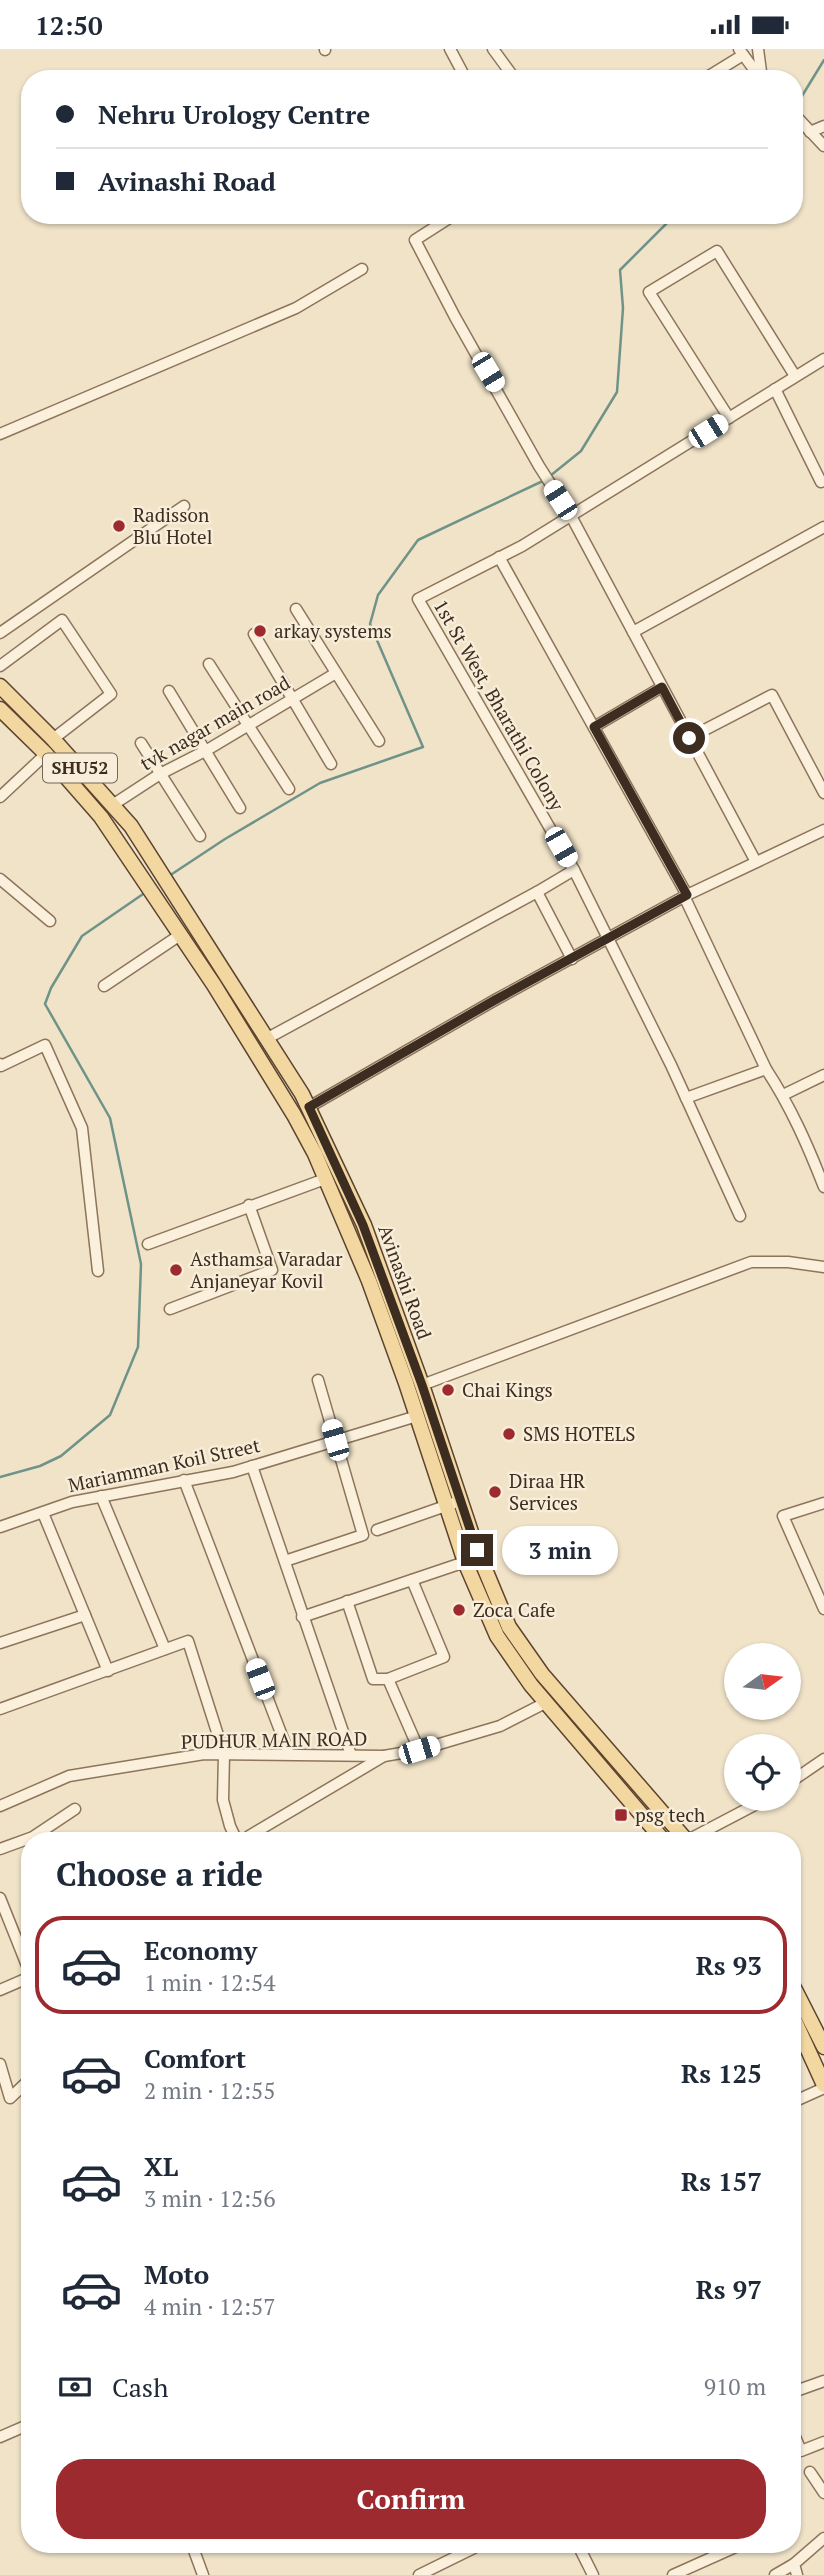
<!DOCTYPE html>
<html lang="en">
<head>
<meta charset="utf-8">
<style>
  body { margin:0; font-family:"PT Serif",serif; background:#f6f6f7; color:#1f2937; height:100vh; display:flex; flex-direction:column; font-size:26px; white-space:nowrap }
  * { box-sizing:border-box; margin:0 }
  p { font-size:23px; color:#747a83 }
  .icon { flex:none; width:38px; height:38px; fill:none; stroke:currentColor; stroke-width:2; stroke-linecap:round; stroke-linejoin:round }
  .map { position:relative; flex:1; overflow:hidden }
  .panel { position:absolute; left:21px; top:1783px; width:780px; height:721px; display:flex; flex-direction:column; background:#fff; border-radius:28px; box-shadow:0 2px 5px #0004 }
  .panel>* { flex:none }
  .hud { position:absolute; left:21px; top:21px; width:782px; height:154px; border-radius:28px; box-shadow:0 2px 5px #0004; display:grid; align-content:center; height:154px; padding:0 35px; background:#fff }
  .needle { width:46px; rotate:76deg }
  .controls { position:absolute; left:724px; top:1594px; display:grid; gap:14px }
  .controls a { display:grid; place-items:center; width:77px; height:77px; border-radius:50%; background:#fff; box-shadow:0 2px 5px #0004; font-size:35px }
  .end { position:absolute; width:32px; height:32px; margin:-16px; border:9px solid #3d2d20; background:#fff; box-shadow:0 0 0 4px #fff }
  .from { border-radius:50% }
  .bubble { position:absolute; height:49px; border-radius:24px; background:#fff; box-shadow:0 2px 5px #0004; font-size:23px; font-weight:700; line-height:49px; text-align:center }
  .car { position:absolute; width:21px; height:42px; margin:-21px -10px; border-radius:9px; box-shadow:0 0 5px 2px #0007; background:linear-gradient(#fff 24%,#345 0 40%,#fff 0 76%,#345 0 86%,#fff 0) }
  .hud b { display:flex; align-items:center; gap:24px; height:66px; font-size:26px }
  .hud b+b { border-top:2px solid #e0e1e3 }
  .hud i { width:18px; height:18px; background:#1f2937 }
  ul { padding:0; list-style:none }
  li { display:flex; align-items:center; gap:21px; height:98px; margin:0 14px 10px; padding:0 21px; border:4px solid transparent; border-radius:28px }
  li div { flex:1 }
  li b { display:block; font-size:26px }
  li em { font-style:normal; font-weight:700 }
  li.selected { border-color:#9d2a2e }
  li>.icon { width:63px; height:63px; stroke-width:1.5 }
  h2 { padding:0 35px; font-size:32px; line-height:84px }
  .pay { display:flex; align-items:center; gap:18px; height:77px; padding:0 35px; font-size:26px }
  .pay p { margin-inline-start:auto }
  .action { display:flex; gap:14px; margin-top:auto; padding:14px 35px }
  .action a { flex:1; height:80px; border-radius:28px; background:#9d2a2e; color:#fff; font-size:28px; font-weight:700; line-height:80px; text-align:center }
  .status { display:flex; justify-content:space-between; align-items:center; height:49px; padding:0 35px; background:#fff; direction:ltr }
  .status svg { height:19px; fill:currentColor }
  .map>svg:first-child { display:block }
  .lines { fill:none; stroke-linecap:round; stroke-linejoin:round }
  .stream { stroke:#6f9389; stroke-width:2.5 }
  .minor-casing { stroke:#8d755c; stroke-width:13 }
  .major-casing { stroke:#5b4330; stroke-width:17 }
  .minor { stroke:#faf0dc; stroke-width:10 }
  .major { stroke:#f3d7a0; stroke-width:14 }
  .route { stroke:#3d2d20; stroke-width:9 }
  .poi-dot { fill:#9d2a2e; stroke:#f7edd8; stroke-width:2.5 }
  .labels { text-anchor:middle; stroke-width:5; stroke-linejoin:round; paint-order:stroke }
  .shield { fill:#f7edd8; stroke:#756757; stroke-width:2 }
  .shield-label { font-size:18px; font-weight:bold; fill:#3d2d20 }
  .poi-label { font-size:19px; fill:#3d2d20; stroke:#f7edd8; text-anchor:start }
  .street-label { font-size:19px; fill:#3d2d20; stroke:#f7edd8 }
</style>
</head>
<body>
<div class="status"><b>12:50</b><svg viewBox="0 0 49 12"><path d="M0 12V9h3v3zM5 12V6h3v6zM10 12V3h3v9zM15 12V0h3v12zM26 1h20v11H26zM47 4h2v5h-2z"/></svg></div>
<div class="map">
<svg width="824" height="2526" viewBox="0 0 824 2526">
  <rect width="100%" height="100%" fill="#f0e3c8"/>
  <g class="lines">
    <g class="stream">
      <path d="M 794,60 L 824,11"/>
      <path d="M 550,427 L 581,402 L 617,343 L 623,259 L 620,221 L 675,166"/>
      <path d="M 169,827 L 225,790 L 320,734 L 423,698 L 370,575 L 378,546 L 418,491 L 545,431"/>
      <path d="M 0,1428 L 40,1417 L 61,1407 L 110,1366 L 138,1298 L 141,1215 L 110,1069 L 45,955 L 51,939 L 82,887 L 146,843"/>
    </g>
    <defs>
      <g id="minor">
        <path d="M 325,0 L 325,1"/>
        <path d="M 450,0 L 466,30"/>
        <path d="M 493,0 L 515,30"/>
        <path d="M 739,0 L 761,30"/>
        <path d="M 758,0 L 762,30"/>
        <path d="M 704,30 L 743,6"/>
        <path d="M 794,65 L 824,97"/>
        <path d="M 810,83 L 824,77"/>
        <path d="M 454,166 L 415,191 L 455,268 L 539,417 L 571,467 L 756,813"/>
        <path d="M 775,340 L 821,433"/>
        <path d="M 729,369 L 649,243 L 717,202 L 795,327"/>
        <path d="M 0,385 L 296,259 L 362,220"/>
        <path d="M 499,508 L 687,846"/>
        <path d="M 296,560 L 379,692"/>
        <path d="M 633,583 L 824,478"/>
        <path d="M 0,584 L 184,457"/>
        <path d="M 254,585 L 331,715"/>
        <path d="M 209,615 L 289,740"/>
        <path d="M 0,617 L 62,571 L 111,645 L 53,690"/>
        <path d="M 169,642 L 240,759"/>
        <path d="M 594,678 L 662,638"/>
        <path d="M 689,689 L 772,646 L 824,744"/>
        <path d="M 141,694 L 200,787"/>
        <path d="M 0,748 L 46,705"/>
        <path d="M 114,755 L 160,725 L 207,701 L 336,624"/>
        <path d="M 0,830 L 50,872"/>
        <path d="M 537,843 L 572,910"/>
        <path d="M 684,847 L 766,1020 C 791,1058 808,1097 824,1138"/>
        <path d="M 104,937 L 180,886"/>
        <path d="M 266,990 L 537,843 L 574,821"/>
        <path d="M 0,1015 L 1,1017 L 45,996 L 82,1079 L 98,1222"/>
        <path d="M 783,1046 L 824,1026"/>
        <path d="M 686,1049 L 766,1020"/>
        <path d="M 309,1058 L 495,951 L 687,846 L 824,781"/>
        <path d="M 740,1167 L 671,1016 L 574,821 L 418,550 L 522,497 L 824,310"/>
        <path d="M 148,1195 L 325,1130"/>
        <path d="M 170,1260 L 272,1221 L 249,1156"/>
        <path d="M 422,1336 L 751,1213 L 788,1213 L 824,1218"/>
        <path d="M 252,1417 L 351,1706"/>
        <path d="M 184,1431 L 289,1705"/>
        <path d="M 101,1447 L 165,1600"/>
        <path d="M 824,1454 L 783,1467 L 824,1560"/>
        <path d="M 43,1464 L 108,1622"/>
        <path d="M 0,1478 L 72,1453 L 233,1423 L 417,1367"/>
        <path d="M 377,1481 L 454,1454"/>
        <path d="M 285,1512 L 363,1486 L 318,1331"/>
        <path d="M 347,1552 L 373,1630 L 388,1630 L 419,1701"/>
        <path d="M 302,1568 L 465,1513"/>
        <path d="M 0,1594 L 85,1566"/>
        <path d="M 388,1630 L 444,1608 L 412,1531"/>
        <path d="M 0,1660 L 188,1592 L 224,1705 L 223,1751 L 230,1777 L 237,1792"/>
        <path d="M 789,1734 L 824,1710"/>
        <path d="M 0,1757 L 69,1727 L 204,1705 L 384,1707 L 419,1701 L 500,1677 L 547,1653"/>
        <path d="M 245,1792 L 249,1787 L 384,1707"/>
        <path d="M 686,1792 L 766,1750"/>
        <path d="M 0,1800 L 33,1788 L 75,1760"/>
        <path d="M 0,1849 L 30,1924"/>
        <path d="M 0,1941 L 30,1928"/>
        <path d="M 0,2015 L 10,2049 L 30,2030"/>
        <path d="M 793,2053 L 824,2039"/>
        <path d="M 793,2343 L 824,2332"/>
        <path d="M 793,2383 L 801,2402 L 824,2393"/>
        <path d="M 0,2388 L 30,2375"/>
        <path d="M 793,2421 L 794,2420"/>
        <path d="M 810,2423 L 824,2444"/>
        <path d="M 192,2496 L 203,2526"/>
        <path d="M 578,2496 L 593,2526"/>
        <path d="M 419,2526 L 480,2496"/>
        <path d="M 673,2526 L 740,2496"/>
        <path d="M 775,2526 L 794,2515"/>
        <path d="M 797,2526 L 794,2515 L 824,2489"/>
      </g>
      <g id="major">
        <path d="M 0,637 L 53,690 L 131,777 L 302,1045 L 364,1176 L 422,1336 L 477,1501 L 509,1578 L 542,1625 L 687,1792"/>
        <path d="M 0,660 L 46,705 L 101,768 L 214,936 L 294,1066 L 315,1105 L 369,1232 L 406,1334 L 465,1513 L 497,1587 L 531,1636 L 664,1792"/>
        <path d="M 793,1937 L 824,1998"/>
        <path d="M 793,1968 L 824,2036"/>
      </g>
    </defs>
    <use href="#minor" class="minor-casing"/>
    <use href="#major" class="major-casing"/>
    <use href="#minor" class="minor"/>
    <use href="#major" class="major"/>
  </g>
  <g class="lines">
    <path class="route" d="M 477,1501 L 422,1336 L 363,1176 L 309,1058 L 495,951 L 687,846 L 594,678 L 662,638 L 689,689"/>
  </g>
  <g class="poi-dot">
    <circle cx="119" cy="477" r="7"/>
    <circle cx="260" cy="582" r="7"/>
    <circle cx="176" cy="1221" r="7"/>
    <circle cx="448" cy="1341" r="7"/>
    <circle cx="509" cy="1385" r="7"/>
    <circle cx="495" cy="1443" r="7"/>
    <circle cx="459" cy="1561" r="7"/>
    <rect x="614" y="1759" width="14" height="14" rx="3.5"/>
  </g>
  <g class="labels">
    <rect class="shield" x="43" y="704.5" width="74" height="29" rx="5"/>
    <g class="shield-label">
      <text x="80" y="725">SHU52</text>
    </g>
    <g class="poi-label">
      <text x="133" y="473">Radisson<tspan x="133" dy="22">Blu Hotel</tspan></text>
      <text x="274" y="589">arkay systems</text>
      <text x="190" y="1217">Asthamsa Varadar<tspan x="190" dy="22">Anjaneyar Kovil</tspan></text>
      <text x="462" y="1348">Chai Kings</text>
      <text x="523" y="1392">SMS HOTELS</text>
      <text x="509" y="1439">Diraa HR<tspan x="509" dy="22">Services</tspan></text>
      <text x="473" y="1568">Zoca Cafe</text>
      <text x="635" y="1773">psg tech</text>
    </g>
    <g class="street-label">
      <text transform="translate(499 656) rotate(60)" y="7">1st St West, Bharathi Colony</text>
      <text transform="translate(215 674) rotate(-30)" y="7">tvk nagar main road</text>
      <text transform="translate(405 1233) rotate(70)" y="7">Avinashi Road</text>
      <text transform="translate(164 1416) rotate(-12)" y="7">Mariamman Koil Street</text>
      <text transform="translate(274 1691) rotate(-1)" y="7">PUDHUR MAIN ROAD</text>
    </g>
  </g>
</svg>
<div class="controls">
<a><svg class="needle" viewBox="-14 -14 28 28"><path d="M0-13l5 13h-10z" fill="#e53935"/><path d="M0 13l5-13h-10z" fill="#747a83"/></svg></a>
<a><svg class="icon" aria-label="locate" viewBox="0 0 24 24"><circle cx="12" cy="12" r="6"/><path d="M12 2v4M12 18v4M2 12h4M18 12h4"/></svg></a>
</div>
<i class="end from" style="left:689px;top:689px"></i>
<i class="end" style="left:477px;top:1501px"></i>
<div class="bubble" style="left:502px;top:1477px;width:116px">3 min</div>
<i class="car" style="left:488px;top:323px;rotate:149deg"></i>
<i class="car" style="left:708px;top:382px;rotate:58deg"></i>
<i class="car" style="left:560px;top:451px;rotate:327deg"></i>
<i class="car" style="left:561px;top:798px;rotate:150deg"></i>
<i class="car" style="left:335px;top:1391px;rotate:344deg"></i>
<i class="car" style="left:260px;top:1630px;rotate:339deg"></i>
<i class="car" style="left:419px;top:1701px;rotate:73deg"></i>
<div class="hud">
<b><i class="from"></i>Nehru Urology Centre</b>
<b><i></i>Avinashi Road</b>
</div>
<section class="panel">
<h2>Choose a ride</h2>
<ul>
<li class="selected"><svg class="icon" aria-label="car" viewBox="0 0 24 24"><path d="M5 17H2v-5l4-1 3-4h7l3 4 3 1v5h-3M9 17h6M6 11h13"/><circle cx="7" cy="17" r="2"/><circle cx="17" cy="17" r="2"/></svg><div><b>Economy</b><p>1 min · 12:54</p></div><em>Rs 93</em></li>
<li><svg class="icon" aria-label="car" viewBox="0 0 24 24"><path d="M5 17H2v-5l4-1 3-4h7l3 4 3 1v5h-3M9 17h6M6 11h13"/><circle cx="7" cy="17" r="2"/><circle cx="17" cy="17" r="2"/></svg><div><b>Comfort</b><p>2 min · 12:55</p></div><em>Rs 125</em></li>
<li><svg class="icon" aria-label="car" viewBox="0 0 24 24"><path d="M5 17H2v-5l4-1 3-4h7l3 4 3 1v5h-3M9 17h6M6 11h13"/><circle cx="7" cy="17" r="2"/><circle cx="17" cy="17" r="2"/></svg><div><b>XL</b><p>3 min · 12:56</p></div><em>Rs 157</em></li>
<li><svg class="icon" aria-label="car" viewBox="0 0 24 24"><path d="M5 17H2v-5l4-1 3-4h7l3 4 3 1v5h-3M9 17h6M6 11h13"/><circle cx="7" cy="17" r="2"/><circle cx="17" cy="17" r="2"/></svg><div><b>Moto</b><p>4 min · 12:57</p></div><em>Rs 97</em></li>
</ul>
<div class="pay"><svg class="icon" aria-label="cash" viewBox="0 0 24 24"><path d="M3 7h18v10H3z"/><circle cx="12" cy="12" r="2"/></svg>Cash<p>910 m</p></div>
<div class="action"><a>Confirm</a></div>
</section>
</div>
</body>
</html>
